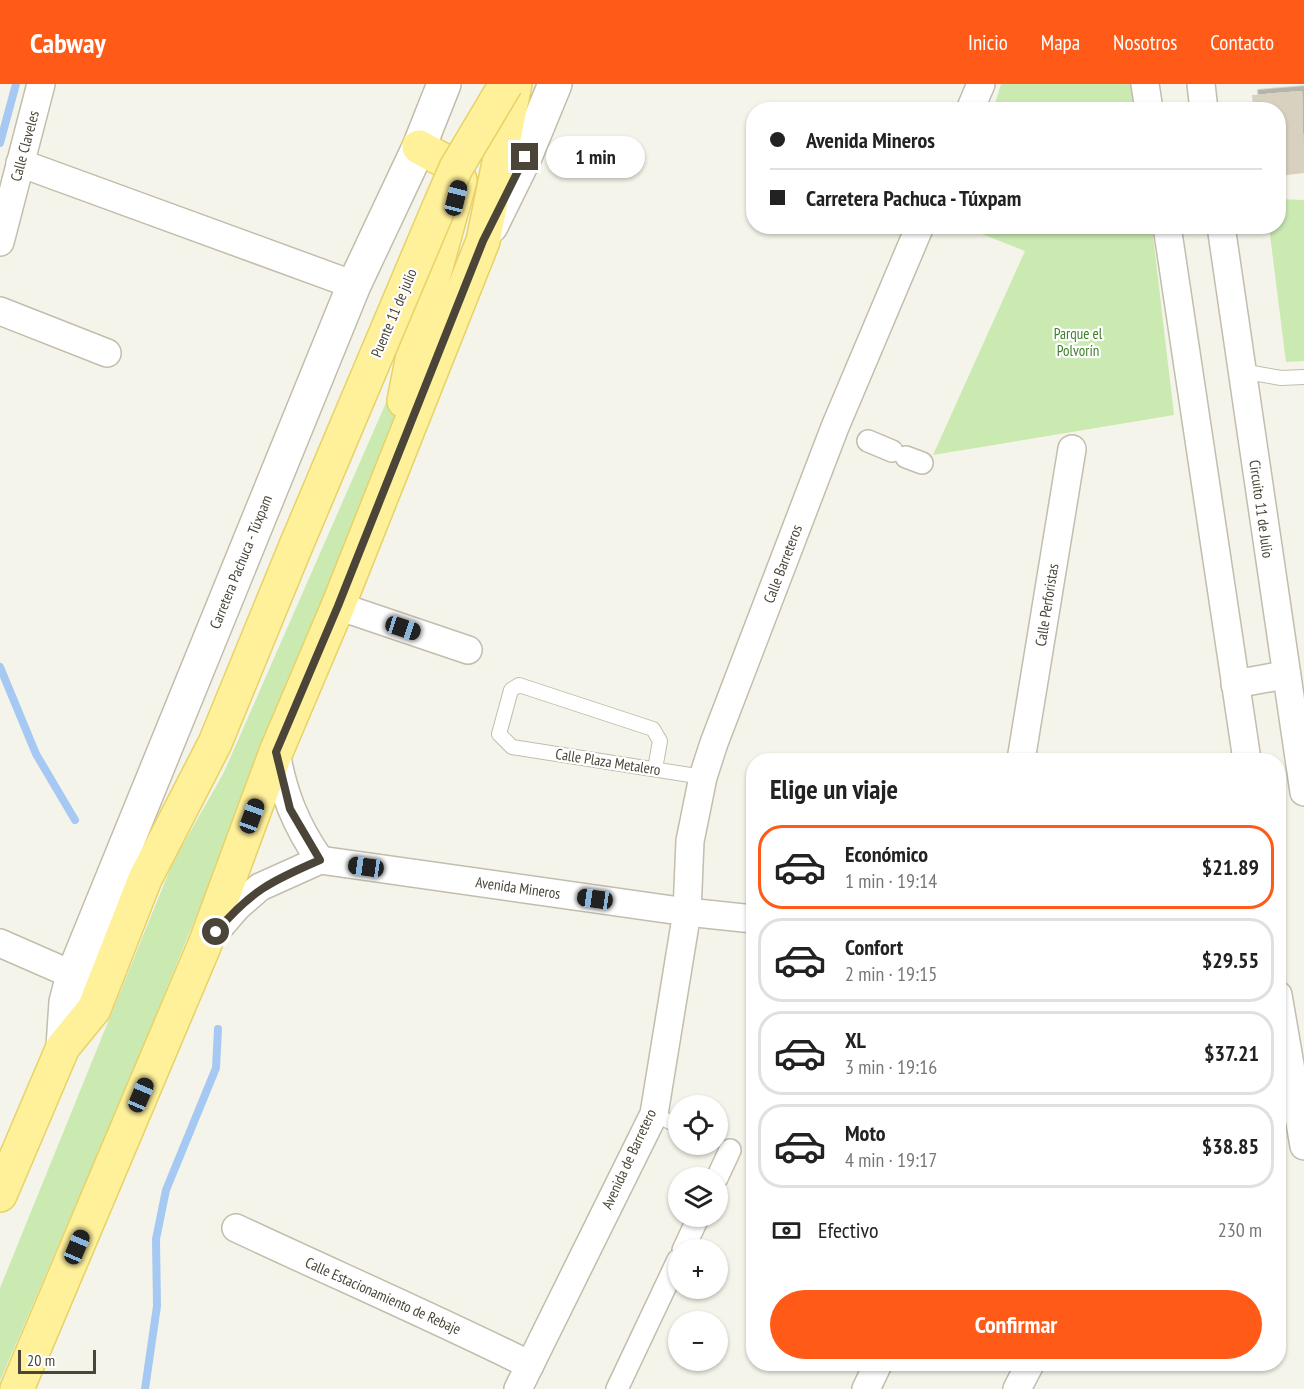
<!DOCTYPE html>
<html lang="es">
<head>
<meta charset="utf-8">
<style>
  body { margin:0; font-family:"PT Sans Narrow",sans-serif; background:#f2f2f2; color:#222; height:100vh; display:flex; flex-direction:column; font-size:22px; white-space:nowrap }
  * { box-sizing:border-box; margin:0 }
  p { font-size:20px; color:#767676 }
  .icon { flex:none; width:33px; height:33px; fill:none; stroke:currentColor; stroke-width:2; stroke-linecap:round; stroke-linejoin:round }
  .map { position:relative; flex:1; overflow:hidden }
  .sheet { position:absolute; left:746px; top:669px; width:540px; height:618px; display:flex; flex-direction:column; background:#fff; border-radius:24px; box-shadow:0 2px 4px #0004 }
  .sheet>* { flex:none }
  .banner { position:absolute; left:746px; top:18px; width:540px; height:132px; border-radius:24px; box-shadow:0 2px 4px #0004; display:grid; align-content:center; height:132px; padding:0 24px; background:#fff }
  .tools { position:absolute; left:668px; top:1011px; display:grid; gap:12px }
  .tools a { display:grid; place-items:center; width:60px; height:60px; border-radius:50%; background:#fff; box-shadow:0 2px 4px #0004; font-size:30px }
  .scale { position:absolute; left:18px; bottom:15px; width:78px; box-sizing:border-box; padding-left:6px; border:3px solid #4a4538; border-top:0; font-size:16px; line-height:21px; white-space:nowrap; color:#4a4538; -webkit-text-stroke:4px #fff; paint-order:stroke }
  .end { position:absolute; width:27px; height:27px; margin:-14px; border:8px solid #4a4538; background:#fff; box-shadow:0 0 0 3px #fff }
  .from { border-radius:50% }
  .bubble { position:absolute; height:42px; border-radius:21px; background:#fff; box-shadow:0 2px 4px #0004; font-size:20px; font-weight:800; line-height:42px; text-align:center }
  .car { position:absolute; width:18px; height:36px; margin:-18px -9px; border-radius:8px; box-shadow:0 0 4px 2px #0007; background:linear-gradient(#222 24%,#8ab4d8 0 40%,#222 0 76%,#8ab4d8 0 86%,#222 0) }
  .banner b { display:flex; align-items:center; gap:21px; height:57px; font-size:22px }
  .banner b+b { border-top:2px solid #e0e0e0 }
  .banner i { width:15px; height:15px; background:#222 }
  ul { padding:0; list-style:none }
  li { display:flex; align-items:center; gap:18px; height:84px; margin:0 12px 9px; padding:0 12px; border:3px solid #e0e0e0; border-radius:24px }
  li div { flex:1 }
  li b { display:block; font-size:22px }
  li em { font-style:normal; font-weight:800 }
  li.on { border-color:#ff5a18 }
  li>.icon { width:54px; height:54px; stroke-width:1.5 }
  h2 { padding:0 24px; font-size:27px; line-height:72px }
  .pay { display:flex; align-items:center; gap:15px; height:66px; padding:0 24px; font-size:22px }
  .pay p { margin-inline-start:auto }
  .action { display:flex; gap:12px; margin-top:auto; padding:12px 24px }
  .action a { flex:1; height:69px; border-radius:36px; background:#ff5a18; color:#fff; font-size:24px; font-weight:800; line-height:69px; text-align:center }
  header { display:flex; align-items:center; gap:36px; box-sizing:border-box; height:84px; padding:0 30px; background:#ff5a18; color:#fff }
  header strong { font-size:28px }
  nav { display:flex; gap:33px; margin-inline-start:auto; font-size:21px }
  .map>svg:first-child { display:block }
  .green { fill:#caeab2 }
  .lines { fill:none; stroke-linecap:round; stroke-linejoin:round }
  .stream { stroke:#a6c9f3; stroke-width:8 }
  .building { fill:#d8d1bf; filter:url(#shadow) }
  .service-casing { stroke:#c2bdac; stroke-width:16 }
  .pedestrian-casing { stroke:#c2bdac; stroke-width:24 }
  .minor-casing { stroke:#c2bdac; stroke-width:30 }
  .tertiary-casing { stroke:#c2bdac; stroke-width:36 }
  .primary-casing { stroke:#e8d266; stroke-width:36 }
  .service { stroke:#fff; stroke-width:14 }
  .pedestrian { stroke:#fff; stroke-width:21 }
  .minor { stroke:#fff; stroke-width:27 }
  .tertiary { stroke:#fff; stroke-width:33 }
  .primary { stroke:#fff09a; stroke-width:33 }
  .primary-bridge-casing { stroke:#e8d266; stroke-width:36; stroke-linecap:butt }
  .primary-bridge { stroke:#fff09a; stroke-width:33 }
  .route { stroke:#4a4538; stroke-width:8 }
  .labels { text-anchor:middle; stroke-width:4.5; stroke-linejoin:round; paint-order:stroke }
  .street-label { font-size:15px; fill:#4a4538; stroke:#fff }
  .park-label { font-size:15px; fill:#3d7f28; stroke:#fff }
</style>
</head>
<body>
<header>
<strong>Cabway</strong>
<nav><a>Inicio</a><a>Mapa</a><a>Nosotros</a><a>Contacto</a></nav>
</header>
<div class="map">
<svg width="1304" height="1305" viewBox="0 0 1304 1305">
  <defs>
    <filter id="shadow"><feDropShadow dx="5.5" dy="-5.5" stdDeviation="0" flood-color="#0004"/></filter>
  </defs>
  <rect width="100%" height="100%" fill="#f5f4ea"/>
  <g class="green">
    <path d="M 1001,0 L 1136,0 L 1139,26 L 993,26 Z"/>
    <path d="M 1278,115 L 1304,116 L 1304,277 L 1286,278 L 1269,143 L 1278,142 Z"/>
    <path d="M 964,143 L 1152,143 L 1174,331 L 933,371 L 1025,167 Z"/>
    <path d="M 410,264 L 394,342 L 327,510 L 134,985 L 0,1297 L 0,1204 L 173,778 L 223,690 L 239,654 Z"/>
  </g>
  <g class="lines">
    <g class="stream">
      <path d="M 0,59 L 16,0"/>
      <path d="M 0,583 L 36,670 L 75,736"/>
      <path d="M 145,1305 L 157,1222 L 156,1155 L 166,1106 L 216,984 L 218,945"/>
    </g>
  </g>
  <path class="building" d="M 1302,7 L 1304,89 L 1278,92 L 1278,26 L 1253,26 L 1252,11 Z"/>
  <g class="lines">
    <defs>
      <g id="service">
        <path d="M 1241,287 L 1281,294 L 1304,293"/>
        <path d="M 655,685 L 660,657 L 653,645 L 519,601 L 511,606 L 499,650 L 512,663 L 703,693"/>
        <path d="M 654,1030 L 678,1042"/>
      </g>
      <g id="pedestrian">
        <path d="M 868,357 L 892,367"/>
        <path d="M 906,373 L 922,379"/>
        <path d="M 717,1094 L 730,1066"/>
        <path d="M 683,1166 L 699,1132"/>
        <path d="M 617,1305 L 678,1176"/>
      </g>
      <g id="minor">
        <path d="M 1145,0 L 1149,26"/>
        <path d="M 1201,0 L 1204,26"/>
        <path d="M 970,26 L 981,0"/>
        <path d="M 20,79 L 354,201"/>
        <path d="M 1167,142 L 1247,676"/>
        <path d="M 1221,142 L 1304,708"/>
        <path d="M 0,158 L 41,0"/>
        <path d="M 0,227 L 107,269"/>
        <path d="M 338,522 L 468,566"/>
        <path d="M 1235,600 L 1285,591"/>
        <path d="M 276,668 C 283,709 296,742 320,776"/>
        <path d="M 1021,676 L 1072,365"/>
        <path d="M 212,852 L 237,823 L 260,803 L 320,776 L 687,828 L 753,835"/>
        <path d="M 0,859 L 73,891"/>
        <path d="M 1278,911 L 1304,1062"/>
        <path d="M 236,1144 C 334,1190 433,1233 530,1281"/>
        <path d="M 518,1305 L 654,1030 L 687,828 L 690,757 L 703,693 L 714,659 L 835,343 L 920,142"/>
        <path d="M 866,1305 L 878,1280"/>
        <path d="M 1017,1305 L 1030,1280"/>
      </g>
      <g id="tertiary">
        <path d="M 491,142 L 525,73 L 555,0"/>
        <path d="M 63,963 L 66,918 L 73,891 L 354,201 L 419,63 L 444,0"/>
      </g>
      <g id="primary">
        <path d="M 404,317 L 416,256 L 460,96 L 452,81 L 419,63"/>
        <path d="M 0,1111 L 63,963 L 94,925 L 145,795 L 215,659 L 295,464"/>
        <path d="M 17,1305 L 205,860 L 276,668 L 338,522 L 483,157 L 515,0"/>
      </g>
    </defs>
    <use href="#service" class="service-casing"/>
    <use href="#pedestrian" class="pedestrian-casing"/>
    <use href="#minor" class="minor-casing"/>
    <use href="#tertiary" class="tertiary-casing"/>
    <use href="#primary" class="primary-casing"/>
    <use href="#service" class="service"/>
    <use href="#pedestrian" class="pedestrian"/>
    <use href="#minor" class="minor"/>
    <use href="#tertiary" class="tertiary"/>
    <use href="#primary" class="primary"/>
    <defs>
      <path id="primary-bridge" d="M 295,464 L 439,123 L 456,84 L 506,0"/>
    </defs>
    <use href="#primary-bridge" class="primary-bridge-casing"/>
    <use href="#primary-bridge" class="primary-bridge"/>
  </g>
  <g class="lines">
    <path class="route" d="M 216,848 C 251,807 271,797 320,776 L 290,725 L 276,668 L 338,522 L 483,157 L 525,73"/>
  </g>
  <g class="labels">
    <g class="street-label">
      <text transform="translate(25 62) rotate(-75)" y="5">Calle Claveles</text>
      <text transform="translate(394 229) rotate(-67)" y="5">Puente 11 de julio</text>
      <text transform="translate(1261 425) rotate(82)" y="5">Circuito 11 de Julio</text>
      <text transform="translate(241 478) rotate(-68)" y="5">Carretera Pachuca - Túxpam</text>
      <text transform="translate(783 480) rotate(-69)" y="5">Calle Barreteros</text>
      <text transform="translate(1047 521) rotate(-81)" y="5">Calle Perforistas</text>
      <text transform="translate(608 678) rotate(9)" y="5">Calle Plaza Metalero</text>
      <text transform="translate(518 804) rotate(8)" y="5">Avenida Mineros</text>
      <text transform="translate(629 1075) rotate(-65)" y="5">Avenida de Barretero</text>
      <text transform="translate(383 1212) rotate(24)" y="5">Calle Estacionamiento de Rebaje</text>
    </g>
    <g class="park-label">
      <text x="1078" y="255">Parque el<tspan x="1078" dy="17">Polvorín</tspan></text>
    </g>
  </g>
</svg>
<div class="tools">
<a><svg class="icon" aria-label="locate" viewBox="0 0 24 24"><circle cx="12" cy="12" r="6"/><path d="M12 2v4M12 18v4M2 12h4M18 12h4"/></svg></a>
<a><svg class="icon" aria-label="layers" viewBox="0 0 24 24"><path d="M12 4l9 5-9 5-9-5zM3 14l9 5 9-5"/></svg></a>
<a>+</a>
<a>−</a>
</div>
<div class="scale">20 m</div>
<i class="end from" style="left:216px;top:848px"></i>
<i class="end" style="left:525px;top:73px"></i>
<div class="bubble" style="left:546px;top:52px;width:99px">1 min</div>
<i class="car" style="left:456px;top:114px;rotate:14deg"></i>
<i class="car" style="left:403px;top:544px;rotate:108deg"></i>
<i class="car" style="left:252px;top:732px;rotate:20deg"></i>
<i class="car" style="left:366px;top:783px;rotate:278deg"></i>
<i class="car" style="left:595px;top:815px;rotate:278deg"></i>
<i class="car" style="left:141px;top:1011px;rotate:23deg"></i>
<i class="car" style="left:77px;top:1163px;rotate:23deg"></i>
<div class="banner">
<b><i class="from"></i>Avenida Mineros</b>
<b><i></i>Carretera Pachuca - Túxpam</b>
</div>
<section class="sheet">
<h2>Elige un viaje</h2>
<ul>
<li class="on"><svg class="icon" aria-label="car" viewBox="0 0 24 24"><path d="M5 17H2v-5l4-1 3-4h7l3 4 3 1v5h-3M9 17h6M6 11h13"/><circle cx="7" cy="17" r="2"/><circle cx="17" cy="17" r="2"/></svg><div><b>Económico</b><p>1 min · 19:14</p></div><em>$21.89</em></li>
<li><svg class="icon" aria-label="car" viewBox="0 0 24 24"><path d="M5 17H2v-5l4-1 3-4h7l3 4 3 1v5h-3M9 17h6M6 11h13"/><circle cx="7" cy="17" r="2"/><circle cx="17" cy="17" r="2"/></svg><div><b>Confort</b><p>2 min · 19:15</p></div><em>$29.55</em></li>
<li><svg class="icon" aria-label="car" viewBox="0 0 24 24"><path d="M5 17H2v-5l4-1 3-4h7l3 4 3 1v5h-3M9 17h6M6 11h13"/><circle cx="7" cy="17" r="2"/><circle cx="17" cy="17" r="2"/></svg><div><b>XL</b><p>3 min · 19:16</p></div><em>$37.21</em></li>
<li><svg class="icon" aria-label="car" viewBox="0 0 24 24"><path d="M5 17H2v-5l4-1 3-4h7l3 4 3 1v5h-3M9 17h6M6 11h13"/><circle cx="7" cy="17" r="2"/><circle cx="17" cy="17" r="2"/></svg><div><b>Moto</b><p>4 min · 19:17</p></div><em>$38.85</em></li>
</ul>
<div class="pay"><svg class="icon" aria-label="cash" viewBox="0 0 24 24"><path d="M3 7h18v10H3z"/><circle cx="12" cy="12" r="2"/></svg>Efectivo<p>230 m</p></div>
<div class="action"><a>Confirmar</a></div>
</section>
</div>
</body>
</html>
